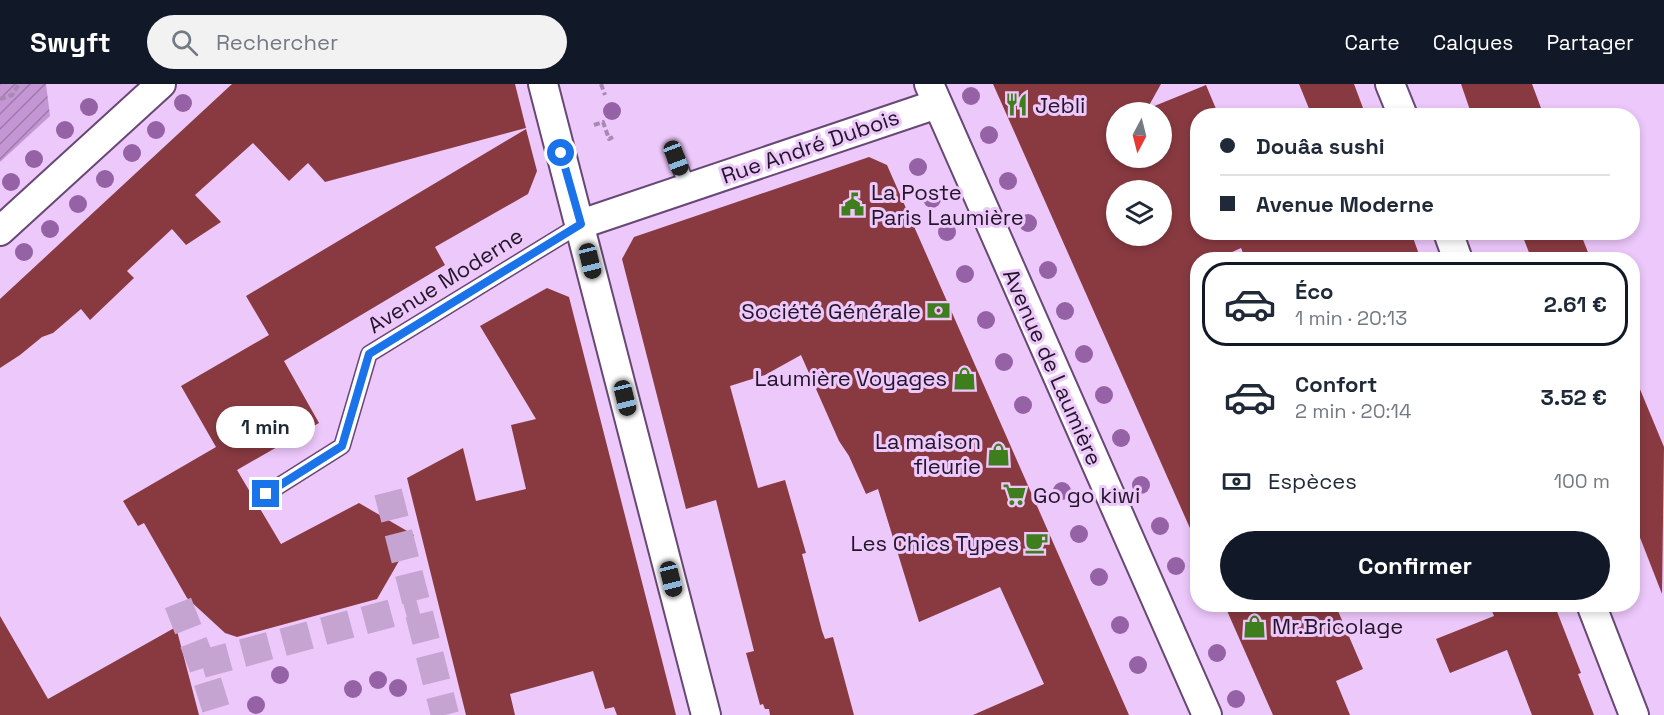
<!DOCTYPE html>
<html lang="fr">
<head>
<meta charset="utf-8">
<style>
  body { margin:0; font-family:"Space Grotesk",sans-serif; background:#f2f2f3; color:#1f2937; height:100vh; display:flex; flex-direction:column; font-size:22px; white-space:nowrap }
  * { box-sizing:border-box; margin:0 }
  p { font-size:20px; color:#747a83 }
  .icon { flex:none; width:33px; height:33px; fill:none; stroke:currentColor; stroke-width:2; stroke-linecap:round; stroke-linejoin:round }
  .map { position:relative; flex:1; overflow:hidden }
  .details { position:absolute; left:1190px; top:168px; width:450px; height:360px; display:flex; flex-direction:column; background:#fff; border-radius:24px; box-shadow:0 3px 9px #0003 }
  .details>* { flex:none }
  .hud { position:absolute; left:1190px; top:24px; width:450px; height:132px; border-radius:24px; box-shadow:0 3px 9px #0003; display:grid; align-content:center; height:132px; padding:0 30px; background:#fff }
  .needle { width:39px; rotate:187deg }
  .controls { position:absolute; left:1106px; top:18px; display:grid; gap:12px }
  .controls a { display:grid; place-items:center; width:66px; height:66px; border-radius:50%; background:#fff; box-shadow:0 3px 9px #0003; font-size:30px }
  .end { position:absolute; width:27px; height:27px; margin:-14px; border:8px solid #1a73e8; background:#fff; box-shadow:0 0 0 3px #fff }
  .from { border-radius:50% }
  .bubble { position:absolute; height:42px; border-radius:21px; background:#fff; box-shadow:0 3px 9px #0003; font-size:20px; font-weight:700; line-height:42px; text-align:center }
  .car { position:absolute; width:18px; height:36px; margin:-18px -9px; border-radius:8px; box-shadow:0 0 4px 2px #0007; background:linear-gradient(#222 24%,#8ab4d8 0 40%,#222 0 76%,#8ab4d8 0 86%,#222 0) }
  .hud b { display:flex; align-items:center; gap:21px; height:57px; font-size:22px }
  .hud b+b { border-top:2px solid #e0e1e3 }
  .hud i { width:15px; height:15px; background:#1f2937 }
  ul { padding:10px 0 0; list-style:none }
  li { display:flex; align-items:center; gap:18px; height:84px; margin:0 12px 9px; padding:0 18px; border:3px solid transparent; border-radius:24px }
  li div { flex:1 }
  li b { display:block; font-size:22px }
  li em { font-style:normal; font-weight:700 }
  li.selected { border-color:#111827 }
  li>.icon { width:54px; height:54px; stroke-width:1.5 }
  .pay { display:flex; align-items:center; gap:15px; height:66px; padding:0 30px; font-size:22px }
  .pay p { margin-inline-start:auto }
  .primary-button { display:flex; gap:12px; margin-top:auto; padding:12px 30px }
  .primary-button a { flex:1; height:69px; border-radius:36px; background:#111827; color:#fff; font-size:24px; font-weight:700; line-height:69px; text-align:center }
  header { display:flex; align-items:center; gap:36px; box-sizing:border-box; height:84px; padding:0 30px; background:#111827; color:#fff }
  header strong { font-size:28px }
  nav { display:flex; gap:33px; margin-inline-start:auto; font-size:21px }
  .search { width:420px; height:54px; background:#f2f2f3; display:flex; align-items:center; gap:15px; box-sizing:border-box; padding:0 21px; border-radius:33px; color:#747a83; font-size:22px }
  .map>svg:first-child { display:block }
  .garden { fill:url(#garden-furrows) }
  .building { fill:#893a41; fill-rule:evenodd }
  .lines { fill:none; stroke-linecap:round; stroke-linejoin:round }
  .minor-tunnel { stroke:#c5a4d1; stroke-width:28; stroke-dasharray:28 14; stroke-linecap:butt }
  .service-casing { stroke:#674773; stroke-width:18 }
  .minor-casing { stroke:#674773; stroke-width:32 }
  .path { stroke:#a78ab2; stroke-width:4; stroke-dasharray:6 3; stroke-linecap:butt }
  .service { stroke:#fff; stroke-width:15 }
  .minor { stroke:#fff; stroke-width:28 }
  .tree { fill:#9562a6 }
  .route { stroke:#1a73e8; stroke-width:8 }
  .labels { text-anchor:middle; stroke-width:6; stroke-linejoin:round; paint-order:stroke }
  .poi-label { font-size:22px; fill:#231528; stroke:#edc8fb; text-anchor:start }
  .street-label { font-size:22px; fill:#231528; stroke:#edc8fb }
</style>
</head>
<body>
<header>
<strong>Swyft</strong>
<div class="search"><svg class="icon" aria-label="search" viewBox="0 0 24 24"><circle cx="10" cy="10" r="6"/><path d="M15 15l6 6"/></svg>Rechercher</div>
<nav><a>Carte</a><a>Calques</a><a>Partager</a></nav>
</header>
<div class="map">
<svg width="1664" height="631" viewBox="0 0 1664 631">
  <defs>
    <pattern id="garden-furrows" width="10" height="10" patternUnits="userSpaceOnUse" patternTransform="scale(1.5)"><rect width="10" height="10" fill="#c496d4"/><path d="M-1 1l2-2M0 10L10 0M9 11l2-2" fill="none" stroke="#9f79ac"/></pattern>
  </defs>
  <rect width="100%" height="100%" fill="#edc8fb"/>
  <path class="garden" d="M 0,0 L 46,0 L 50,32 L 0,78 Z"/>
  <g class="building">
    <path d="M 232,0 L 515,0 L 526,44 L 325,98 L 308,79 L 289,97 L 253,59 L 195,111 L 221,138 L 186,161 L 172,145 L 127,187 L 134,194 L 90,236 L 81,225 L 53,249 L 42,253 L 20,271 L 0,284 L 0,215 Z"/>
    <path d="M 993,0 L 1161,0 L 1147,25 L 1206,1 L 1219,32 L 1197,32 L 1197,148 L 1411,148 L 1421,176 L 1246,176 L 1241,164 L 1215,176 L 1197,176 L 1197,460 ZM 1116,28 L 1161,28 L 1161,74 L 1116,74 ZM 1116,106 L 1161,106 L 1161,152 L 1116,152 Z"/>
    <path d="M 1299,0 L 1354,0 L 1366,32 L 1312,32 Z"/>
    <path d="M 1461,0 L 1532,0 L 1544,32 L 1472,32 Z"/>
    <path d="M 526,45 L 537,87 L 528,110 L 435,163 L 445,181 L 284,277 L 319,339 L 237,386 L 281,460 L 359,419 L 414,451 L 377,515 L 237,553 L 225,549 L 187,514 L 144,439 L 138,442 L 123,417 L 216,363 L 181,302 L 269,251 L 246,212 Z"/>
    <path d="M 869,73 L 887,81 L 1129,631 L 973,631 L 1044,600 L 1000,503 L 919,538 L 878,405 L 866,410 L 849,372 L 839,357 L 801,271 L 765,291 L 730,302 L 758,404 L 785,396 L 806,469 L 802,470 L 822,547 L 825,555 L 833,553 L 854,631 L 770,631 L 769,625 L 765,625 L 763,620 L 760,621 L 746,569 L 754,567 L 716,416 L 686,425 L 622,175 L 634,153 Z"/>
    <path d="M 1521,148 L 1580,148 L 1591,176 L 1532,176 Z"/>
    <path d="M 547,204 L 569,213 L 676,631 L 617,631 L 614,623 L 605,625 L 593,587 L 510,610 L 515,631 L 466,631 L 407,394 L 463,364 L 476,417 L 526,405 L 511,341 L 536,335 L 480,242 Z"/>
    <path d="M 1632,286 L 1664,363 L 1662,510 L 1632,433 Z"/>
    <path d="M 1224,520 L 1335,520 L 1363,585 L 1336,597 L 1350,631 L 1273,631 Z"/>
    <path d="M 1489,520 L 1554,520 L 1581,589 L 1578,590 L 1594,631 L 1532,631 L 1507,566 L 1450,589 L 1436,555 L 1494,532 Z"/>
    <path d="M 0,532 L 48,615 L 176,543 L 199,631 L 0,631 Z"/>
  </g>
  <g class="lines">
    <g class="minor-tunnel">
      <path d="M 388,408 L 445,631"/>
      <path d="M 178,519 L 202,580 L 218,631"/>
      <path d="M 202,580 L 418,522"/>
    </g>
    <defs>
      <g id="service">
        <path d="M 676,74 L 688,103"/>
        <path d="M 266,410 L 342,362 L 369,270 L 581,140"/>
      </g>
      <g id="minor">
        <path d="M 543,0 L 706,631"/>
        <path d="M 929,0 L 1207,631"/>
        <path d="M 1390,0 L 1403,32"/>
        <path d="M 581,140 L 937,20"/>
        <path d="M 0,147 L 161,0"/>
        <path d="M 1448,148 L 1458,176"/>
        <path d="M 1591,520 L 1634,631"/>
      </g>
    </defs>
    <use href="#service" class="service-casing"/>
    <use href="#minor" class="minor-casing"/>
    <g class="path">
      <path d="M 601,0 L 605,11"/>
      <path d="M 0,15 L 12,11 L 19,0"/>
      <path d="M 594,41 L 603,38 L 609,55 L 613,53"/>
    </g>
    <use href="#service" class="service"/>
    <use href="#minor" class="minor"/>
  </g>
  <g class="tree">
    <circle cx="971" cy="12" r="9"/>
    <circle cx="183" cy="19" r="9"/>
    <circle cx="89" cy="23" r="9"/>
    <circle cx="612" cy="27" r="9"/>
    <circle cx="65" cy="46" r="9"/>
    <circle cx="156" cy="46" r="9"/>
    <circle cx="989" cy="51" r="9"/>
    <circle cx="132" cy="69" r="9"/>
    <circle cx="34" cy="75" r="9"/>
    <circle cx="918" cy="83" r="9"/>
    <circle cx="105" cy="95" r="9"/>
    <circle cx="1008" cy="97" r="9"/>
    <circle cx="11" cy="98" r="9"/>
    <circle cx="932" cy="115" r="9"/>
    <circle cx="78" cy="120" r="9"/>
    <circle cx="1028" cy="139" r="9"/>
    <circle cx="50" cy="145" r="9"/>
    <circle cx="947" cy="148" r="9"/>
    <circle cx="24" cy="168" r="9"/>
    <circle cx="1048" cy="186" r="9"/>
    <circle cx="965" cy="190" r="9"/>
    <circle cx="1065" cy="227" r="9"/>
    <circle cx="986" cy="236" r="9"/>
    <circle cx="1084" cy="270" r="9"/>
    <circle cx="1004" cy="278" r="9"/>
    <circle cx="1104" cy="311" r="9"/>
    <circle cx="1023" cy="321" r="9"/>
    <circle cx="1121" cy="354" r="9"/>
    <circle cx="1141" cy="401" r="9"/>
    <circle cx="1062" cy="407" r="9"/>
    <circle cx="1160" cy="442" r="9"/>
    <circle cx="1079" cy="450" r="9"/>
    <circle cx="1176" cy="482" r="9"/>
    <circle cx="1099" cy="493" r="9"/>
    <circle cx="1120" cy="541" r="9"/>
    <circle cx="1217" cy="569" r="9"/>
    <circle cx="1138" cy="581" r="9"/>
    <circle cx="280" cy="591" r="9"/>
    <circle cx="378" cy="596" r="9"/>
    <circle cx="398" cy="604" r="9"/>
    <circle cx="353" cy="605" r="9"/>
    <circle cx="1236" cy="615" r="9"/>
    <circle cx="256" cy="621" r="9"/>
  </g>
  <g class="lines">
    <path class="route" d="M 266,410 L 342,362 L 369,270 L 581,140 L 561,69"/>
  </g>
  <defs>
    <symbol id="restaurant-bare" viewBox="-9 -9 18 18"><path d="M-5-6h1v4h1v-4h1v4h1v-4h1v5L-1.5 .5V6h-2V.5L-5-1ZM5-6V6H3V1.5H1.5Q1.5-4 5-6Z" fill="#3f7e1c" stroke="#edc8fb" stroke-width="2.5" paint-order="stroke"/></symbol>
    <symbol id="civic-bare" viewBox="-9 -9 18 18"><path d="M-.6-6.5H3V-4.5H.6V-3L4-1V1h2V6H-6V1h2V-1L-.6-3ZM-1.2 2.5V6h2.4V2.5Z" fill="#3f7e1c" stroke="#edc8fb" stroke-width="2.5" paint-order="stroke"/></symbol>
    <symbol id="bank-bare" viewBox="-9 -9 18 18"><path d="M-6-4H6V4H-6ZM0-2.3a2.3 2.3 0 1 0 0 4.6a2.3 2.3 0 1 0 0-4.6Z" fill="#3f7e1c" stroke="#edc8fb" stroke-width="2.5" paint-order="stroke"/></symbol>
    <symbol id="shop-bare" viewBox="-9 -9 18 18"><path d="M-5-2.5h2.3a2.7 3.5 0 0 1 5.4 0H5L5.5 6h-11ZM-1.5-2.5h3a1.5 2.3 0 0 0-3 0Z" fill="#3f7e1c" stroke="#edc8fb" stroke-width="2.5" paint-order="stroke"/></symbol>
    <symbol id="supermarket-bare" viewBox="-9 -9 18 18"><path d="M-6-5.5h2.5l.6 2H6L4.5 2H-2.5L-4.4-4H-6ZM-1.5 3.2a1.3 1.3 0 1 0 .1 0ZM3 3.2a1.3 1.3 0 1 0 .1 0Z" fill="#3f7e1c" stroke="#edc8fb" stroke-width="2.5" paint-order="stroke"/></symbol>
    <symbol id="cafe-bare" viewBox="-9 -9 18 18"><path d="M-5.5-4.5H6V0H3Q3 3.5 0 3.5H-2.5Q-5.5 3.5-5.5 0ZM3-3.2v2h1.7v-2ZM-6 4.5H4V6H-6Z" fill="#3f7e1c" stroke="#edc8fb" stroke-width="2.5" paint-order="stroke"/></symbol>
  </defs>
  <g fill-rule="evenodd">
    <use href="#restaurant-bare" x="1000" y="4" width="33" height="33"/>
    <use href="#civic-bare" x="836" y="104" width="33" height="33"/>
    <use href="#bank-bare" x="922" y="210" width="33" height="33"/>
    <use href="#shop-bare" x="948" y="278" width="33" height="33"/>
    <use href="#shop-bare" x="982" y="354" width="33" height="33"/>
    <use href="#supermarket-bare" x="998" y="394" width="33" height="33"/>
    <use href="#cafe-bare" x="1020" y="442" width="33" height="33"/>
    <use href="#shop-bare" x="1238" y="526" width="33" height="33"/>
  </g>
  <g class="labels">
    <g class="poi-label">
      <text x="1035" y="29">Jebli</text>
      <text x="871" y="116">La Poste<tspan x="871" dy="25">Paris Laumière</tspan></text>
      <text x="921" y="235" text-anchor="end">Société Générale</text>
      <text x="947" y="302" text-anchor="end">Laumière Voyages</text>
      <text x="981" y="365" text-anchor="end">La maison<tspan x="981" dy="25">fleurie</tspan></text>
      <text x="1033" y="419">Go go kiwi</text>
      <text x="1019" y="467" text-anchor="end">Les Chics Types</text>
      <text x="1272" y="550">Mr.Bricolage</text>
    </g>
    <g class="street-label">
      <text transform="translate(810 62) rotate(-19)" y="8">Rue André Dubois</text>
      <text transform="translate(445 196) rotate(-32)" y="8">Avenue Moderne</text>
      <text transform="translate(1053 283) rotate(66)" y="8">Avenue de Laumière</text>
    </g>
  </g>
</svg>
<div class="controls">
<a><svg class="needle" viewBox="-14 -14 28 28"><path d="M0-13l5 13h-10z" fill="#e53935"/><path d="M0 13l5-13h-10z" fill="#747a83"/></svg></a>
<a><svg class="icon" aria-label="layers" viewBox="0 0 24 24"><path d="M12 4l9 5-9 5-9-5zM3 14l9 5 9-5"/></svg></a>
</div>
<i class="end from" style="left:561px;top:69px"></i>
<i class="end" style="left:266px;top:410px"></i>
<div class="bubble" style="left:216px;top:322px;width:99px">1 min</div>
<i class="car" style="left:676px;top:74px;rotate:159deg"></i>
<i class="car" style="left:590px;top:177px;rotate:166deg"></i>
<i class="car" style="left:625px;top:314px;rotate:166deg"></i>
<i class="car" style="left:671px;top:495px;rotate:166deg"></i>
<div class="hud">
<b><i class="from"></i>Douâa sushi</b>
<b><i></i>Avenue Moderne</b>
</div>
<section class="details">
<ul>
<li class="selected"><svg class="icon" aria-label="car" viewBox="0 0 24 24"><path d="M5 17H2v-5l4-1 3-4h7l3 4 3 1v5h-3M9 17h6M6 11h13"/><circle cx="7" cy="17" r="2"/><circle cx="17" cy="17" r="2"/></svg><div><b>Éco</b><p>1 min · 20:13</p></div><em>2.61 €</em></li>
<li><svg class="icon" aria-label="car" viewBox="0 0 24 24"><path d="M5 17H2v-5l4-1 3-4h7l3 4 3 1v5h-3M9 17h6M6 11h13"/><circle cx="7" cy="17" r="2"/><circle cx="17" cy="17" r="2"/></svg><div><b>Confort</b><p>2 min · 20:14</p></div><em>3.52 €</em></li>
</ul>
<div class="pay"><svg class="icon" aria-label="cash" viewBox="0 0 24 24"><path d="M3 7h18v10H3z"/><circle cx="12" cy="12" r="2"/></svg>Espèces<p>100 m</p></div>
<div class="primary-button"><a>Confirmer</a></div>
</section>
</div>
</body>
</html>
